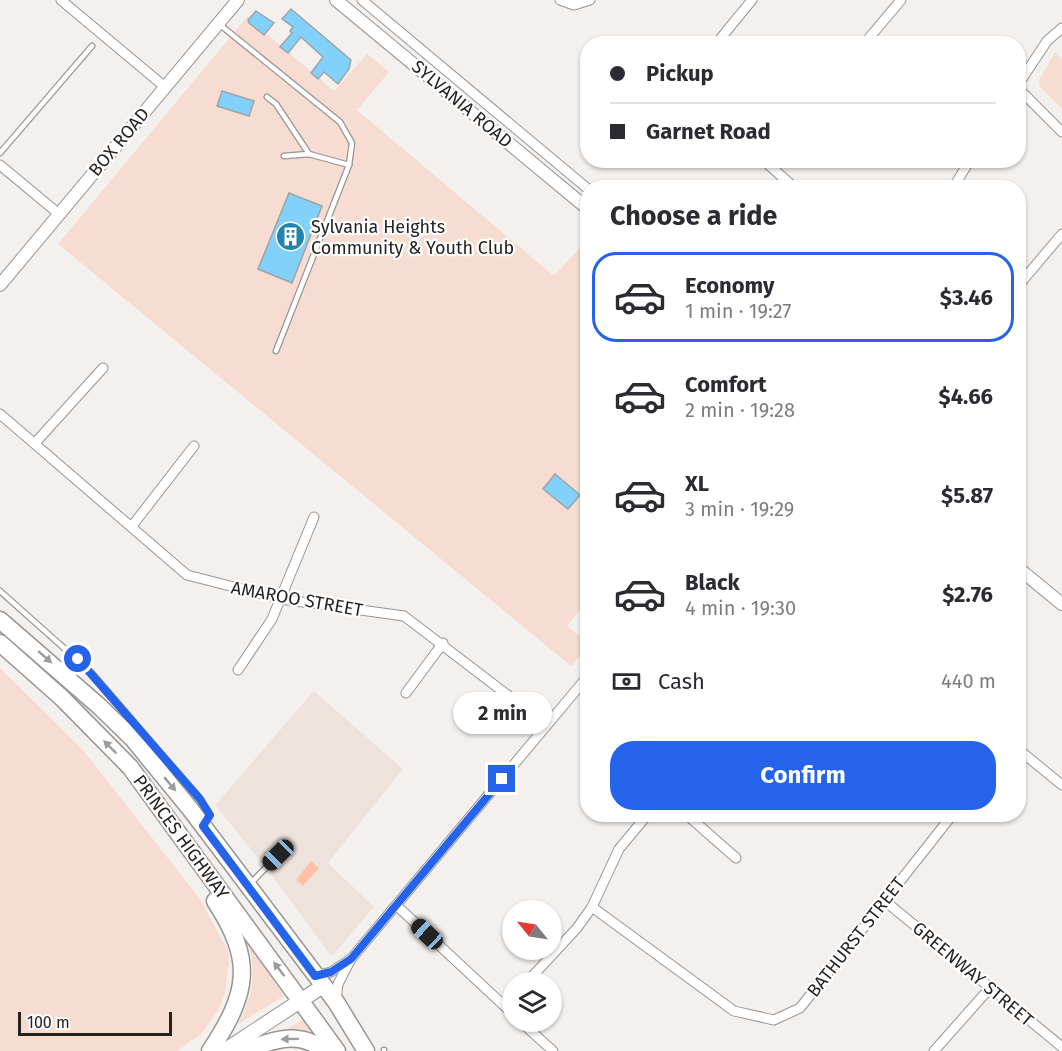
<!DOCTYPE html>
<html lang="en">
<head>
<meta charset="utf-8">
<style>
  body { margin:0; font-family:"Fira Sans",sans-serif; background:#f7f7f7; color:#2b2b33; height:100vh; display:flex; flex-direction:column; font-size:22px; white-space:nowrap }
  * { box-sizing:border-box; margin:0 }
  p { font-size:20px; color:#7c7c81 }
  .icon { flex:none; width:33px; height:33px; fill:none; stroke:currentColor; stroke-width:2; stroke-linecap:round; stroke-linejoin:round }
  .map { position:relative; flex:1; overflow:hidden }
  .drawer { position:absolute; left:580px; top:180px; width:446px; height:642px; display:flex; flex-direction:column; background:#fff; border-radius:24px; box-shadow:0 2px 4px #0004 }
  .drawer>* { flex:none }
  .banner { position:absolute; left:580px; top:36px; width:446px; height:132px; border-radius:24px; box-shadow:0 2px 4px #0004; display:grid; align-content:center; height:132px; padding:0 30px; background:#fff }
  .needle { width:39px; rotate:300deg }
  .fabs { position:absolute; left:502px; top:900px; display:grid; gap:12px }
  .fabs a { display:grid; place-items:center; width:60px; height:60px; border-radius:50%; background:#fff; box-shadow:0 2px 4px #0004; font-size:30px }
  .scale { position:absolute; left:18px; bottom:15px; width:154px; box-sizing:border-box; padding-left:6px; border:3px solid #242322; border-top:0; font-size:16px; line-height:21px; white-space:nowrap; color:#242322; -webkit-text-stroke:4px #fff; paint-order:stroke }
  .end { position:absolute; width:27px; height:27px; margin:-14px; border:8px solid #2563eb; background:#fff; box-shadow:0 0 0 3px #fff }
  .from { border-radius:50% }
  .bubble { position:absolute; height:42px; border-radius:21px; background:#fff; box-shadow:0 2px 4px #0004; font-size:20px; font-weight:700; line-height:42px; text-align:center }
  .car { position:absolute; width:18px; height:36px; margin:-18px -9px; border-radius:8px; box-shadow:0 0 4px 2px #0007; background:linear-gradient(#222 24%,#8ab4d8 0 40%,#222 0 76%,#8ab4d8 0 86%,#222 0) }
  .banner b { display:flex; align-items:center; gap:21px; height:57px; font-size:22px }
  .banner b+b { border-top:2px solid #e1e1e2 }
  .banner i { width:15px; height:15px; background:#2b2b33 }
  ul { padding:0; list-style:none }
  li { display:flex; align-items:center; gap:18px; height:90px; margin:0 12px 9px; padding:0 18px; border:3px solid transparent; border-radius:24px }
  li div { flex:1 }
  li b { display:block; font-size:22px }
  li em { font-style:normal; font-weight:700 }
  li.selected { border-color:#2563eb }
  li>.icon { width:54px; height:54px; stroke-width:1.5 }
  h2 { padding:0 30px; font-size:27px; line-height:72px }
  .pay { display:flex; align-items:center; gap:15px; height:66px; padding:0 30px; font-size:22px }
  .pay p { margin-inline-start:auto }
  .cta { display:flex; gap:12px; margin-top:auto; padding:12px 30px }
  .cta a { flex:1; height:69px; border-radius:24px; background:#2563eb; color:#fff; font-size:24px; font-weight:700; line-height:69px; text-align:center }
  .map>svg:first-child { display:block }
  .built { fill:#eee2dd }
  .green { fill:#f7dcd1 }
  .water { fill:#fec1a8 }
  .building { fill:#81d1fb; stroke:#a0a3a6; stroke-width:1.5 }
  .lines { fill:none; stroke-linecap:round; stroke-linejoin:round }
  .service-casing { stroke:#999593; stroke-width:7 }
  .minor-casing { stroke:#999593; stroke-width:11 }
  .tertiary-casing { stroke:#999593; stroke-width:14 }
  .secondary-casing { stroke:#999593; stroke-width:16 }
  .trunk-casing { stroke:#999593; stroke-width:19 }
  .service { stroke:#fff; stroke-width:4.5 }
  .minor { stroke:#fff; stroke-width:9 }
  .tertiary { stroke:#fff; stroke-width:12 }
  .secondary { stroke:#fff; stroke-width:14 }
  .trunk { stroke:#fff; stroke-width:16 }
  .oneway { fill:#9c9c9c }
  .route { stroke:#2563eb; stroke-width:8 }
  .labels { text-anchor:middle; stroke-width:4.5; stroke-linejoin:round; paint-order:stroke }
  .street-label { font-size:18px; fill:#242322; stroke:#fff }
  .poi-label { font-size:18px; fill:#242322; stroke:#fff; text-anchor:start }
</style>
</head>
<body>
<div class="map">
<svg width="1062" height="1051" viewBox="0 0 1062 1051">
  <rect width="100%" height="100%" fill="#f4f0ee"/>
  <path class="built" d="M 314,691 L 403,769 L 328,863 L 374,907 L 334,954 L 330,955 L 271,874 L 215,805 Z"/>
  <g class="green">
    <path d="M 247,17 L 334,91 L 367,54 L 389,72 L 357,110 L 554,276 L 588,239 L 588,600 L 567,626 L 588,643 L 588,647 L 571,666 L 58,244 Z"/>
    <path d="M 1055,53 L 1062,59 L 1062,109 L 1040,87 L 1039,80 Z"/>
    <path d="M 0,668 L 83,750 L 200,899 L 228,951 L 229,961 L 225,994 L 219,1009 L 202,1033 L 177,1051 L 0,1051 Z"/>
    <path d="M 249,945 L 284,996 L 238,1024 C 253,998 256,974 249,945 Z"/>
    <path d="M 305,1019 L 313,1035 L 279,1033 Z"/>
  </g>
  <path class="water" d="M 311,861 L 319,868 L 303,886 L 296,880 Z"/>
  <g class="building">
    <path d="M 291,9 L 351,60 L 349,69 L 338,84 L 324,72 L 318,79 L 311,73 L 323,57 L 301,37 L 288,53 L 280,47 L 292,33 L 290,31 L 293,27 L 282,19 Z"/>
    <path d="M 256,11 L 274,23 L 264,35 L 249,23 L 248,20 Z"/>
    <path d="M 222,91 L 254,101 L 249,116 L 217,106 Z"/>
    <path d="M 289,193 L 322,206 L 292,283 L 258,269 Z"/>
    <path d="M 555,474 L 580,495 L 568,509 L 543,489 Z"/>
  </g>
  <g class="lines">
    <defs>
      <g id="service">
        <path d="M 219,24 L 340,122 L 352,143 L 349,165 L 309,154 L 284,156"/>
        <path d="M 267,97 L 276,104 L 309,154"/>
        <path d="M 0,153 L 92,46"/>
        <path d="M 276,351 L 349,165"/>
        <path d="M 0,591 L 92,673 L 200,799 L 210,815 L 204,824"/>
        <path d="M 251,883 L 278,855"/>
        <path d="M 384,1050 L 384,1051"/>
      </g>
      <g id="minor">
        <path d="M 61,0 L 165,87"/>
        <path d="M 362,0 L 588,189"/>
        <path d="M 560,0 L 574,5 L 590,0"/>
        <path d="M 716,44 L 752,0"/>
        <path d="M 864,44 L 901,0"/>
        <path d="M 1018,85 L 1047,41 L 1062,28"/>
        <path d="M 1018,88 L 1062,132"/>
        <path d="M 763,160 L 795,188"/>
        <path d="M 0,165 L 59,214"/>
        <path d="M 953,188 L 970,160"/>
        <path d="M 1018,286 L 1062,234"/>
        <path d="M 0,414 L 187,575 L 281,599 L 404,616 L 547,725"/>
        <path d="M 35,443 L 103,368"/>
        <path d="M 132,526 L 194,446"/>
        <path d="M 238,670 L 272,619 L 314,517"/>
        <path d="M 406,693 L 443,643"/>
        <path d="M 1018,749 L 1062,785"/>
        <path d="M 686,814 L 736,858"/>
        <path d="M 885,901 L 1062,1047"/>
        <path d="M 396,905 L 513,1014"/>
        <path d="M 592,907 L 734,1011 L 774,1020 L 800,1008 L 953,814"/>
        <path d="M 316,976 L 331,972 L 351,959"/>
        <path d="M 527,982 L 577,928 L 592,907 L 619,849 L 648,814"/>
        <path d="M 336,1000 L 338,984 L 351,959 L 588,676"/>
        <path d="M 521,1022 L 553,1051"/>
        <path d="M 934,1051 L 989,989"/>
      </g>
      <g id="tertiary">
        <path d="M 336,0 L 588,209"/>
        <path d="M 0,285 L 238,0"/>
        <path d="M 1018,568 L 1062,604"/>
      </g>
      <path id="secondary" d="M 224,1051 L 323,986"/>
      <g id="trunk">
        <path d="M 0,620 L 99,706 L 133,739 L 191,810 L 336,1002 L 366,1051"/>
        <path d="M 0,643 L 62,698 L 130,767 L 337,1051"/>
        <path d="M 210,1051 C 249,992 254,961 215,901"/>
        <path d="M 243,1051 C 271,1041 298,1029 325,1051"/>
      </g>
    </defs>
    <use href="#service" class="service-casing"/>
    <use href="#minor" class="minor-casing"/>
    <use href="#tertiary" class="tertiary-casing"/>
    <use href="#secondary" class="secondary-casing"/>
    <use href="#trunk" class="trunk-casing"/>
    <use href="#service" class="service"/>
    <use href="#minor" class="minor"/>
    <use href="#tertiary" class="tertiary"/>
    <use href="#secondary" class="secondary"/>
    <use href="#trunk" class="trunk"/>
  </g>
  <defs><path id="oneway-solid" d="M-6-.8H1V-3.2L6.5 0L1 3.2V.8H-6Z" transform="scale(1.5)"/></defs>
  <g class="oneway">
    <use href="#oneway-solid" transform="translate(45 657) rotate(41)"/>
    <use href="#oneway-solid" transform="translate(110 747) rotate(-135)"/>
    <use href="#oneway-solid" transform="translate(170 784) rotate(50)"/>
    <use href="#oneway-solid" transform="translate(279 969) rotate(-127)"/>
    <use href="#oneway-solid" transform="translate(290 1039) rotate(179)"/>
  </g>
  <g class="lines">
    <path class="route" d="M 78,659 L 200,799 L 210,815 L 203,826 L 315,976 L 331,972 L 351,959 L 502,779"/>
  </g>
  <defs>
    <symbol id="building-disc" viewBox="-11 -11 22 22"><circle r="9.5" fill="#2283ae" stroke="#fff"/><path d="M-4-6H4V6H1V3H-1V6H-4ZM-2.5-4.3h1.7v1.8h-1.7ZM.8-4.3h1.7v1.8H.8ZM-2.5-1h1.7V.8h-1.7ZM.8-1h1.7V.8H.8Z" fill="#fff"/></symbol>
  </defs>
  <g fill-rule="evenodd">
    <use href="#building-disc" x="274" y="220" width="33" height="33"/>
  </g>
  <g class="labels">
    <g class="street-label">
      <text transform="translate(462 104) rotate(40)" y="6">SYLVANIA ROAD</text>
      <text transform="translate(119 142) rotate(-50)" y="6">BOX ROAD</text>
      <text transform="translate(297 599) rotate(10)" y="6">AMAROO STREET</text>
      <text transform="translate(181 837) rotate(54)" y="6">PRINCES HIGHWAY</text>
      <text transform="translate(856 937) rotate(-52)" y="6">BATHURST STREET</text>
      <text transform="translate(973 974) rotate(40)" y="6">GREENWAY STREET</text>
    </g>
    <g class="poi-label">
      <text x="311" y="233">Sylvania Heights<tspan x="311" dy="21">Community &amp; Youth Club</tspan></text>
    </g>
  </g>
</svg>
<div class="fabs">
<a><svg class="needle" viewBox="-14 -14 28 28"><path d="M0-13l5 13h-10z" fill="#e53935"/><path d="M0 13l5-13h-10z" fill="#7c7c81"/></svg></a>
<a><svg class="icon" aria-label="layers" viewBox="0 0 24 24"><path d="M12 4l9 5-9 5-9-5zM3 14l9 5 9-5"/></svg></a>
</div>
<div class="scale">100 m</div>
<i class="end from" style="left:78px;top:659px"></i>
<i class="end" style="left:502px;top:779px"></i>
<div class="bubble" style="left:453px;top:692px;width:99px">2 min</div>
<i class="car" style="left:278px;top:855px;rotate:225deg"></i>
<i class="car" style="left:427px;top:934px;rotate:313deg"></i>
<div class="banner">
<b><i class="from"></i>Pickup</b>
<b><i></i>Garnet Road</b>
</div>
<section class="drawer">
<h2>Choose a ride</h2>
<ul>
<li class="selected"><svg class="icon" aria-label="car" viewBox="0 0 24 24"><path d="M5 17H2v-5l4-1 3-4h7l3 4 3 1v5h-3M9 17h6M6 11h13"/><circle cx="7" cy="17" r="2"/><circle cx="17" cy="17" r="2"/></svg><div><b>Economy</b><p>1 min · 19:27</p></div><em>$3.46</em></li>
<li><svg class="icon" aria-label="car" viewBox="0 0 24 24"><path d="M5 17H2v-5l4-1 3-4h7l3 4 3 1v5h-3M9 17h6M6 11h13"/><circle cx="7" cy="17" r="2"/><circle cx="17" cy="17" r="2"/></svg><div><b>Comfort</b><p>2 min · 19:28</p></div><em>$4.66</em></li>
<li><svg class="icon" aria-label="car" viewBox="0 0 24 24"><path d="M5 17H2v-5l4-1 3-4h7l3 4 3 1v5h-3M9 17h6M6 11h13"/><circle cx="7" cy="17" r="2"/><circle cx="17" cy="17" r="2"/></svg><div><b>XL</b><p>3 min · 19:29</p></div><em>$5.87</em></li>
<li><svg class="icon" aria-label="car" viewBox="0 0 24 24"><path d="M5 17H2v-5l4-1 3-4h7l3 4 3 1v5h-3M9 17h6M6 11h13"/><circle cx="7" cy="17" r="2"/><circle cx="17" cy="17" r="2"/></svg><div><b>Black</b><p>4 min · 19:30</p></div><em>$2.76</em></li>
</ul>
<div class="pay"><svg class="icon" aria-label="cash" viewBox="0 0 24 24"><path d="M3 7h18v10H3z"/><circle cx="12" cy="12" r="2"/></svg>Cash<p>440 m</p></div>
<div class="cta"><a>Confirm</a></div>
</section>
</div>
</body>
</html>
